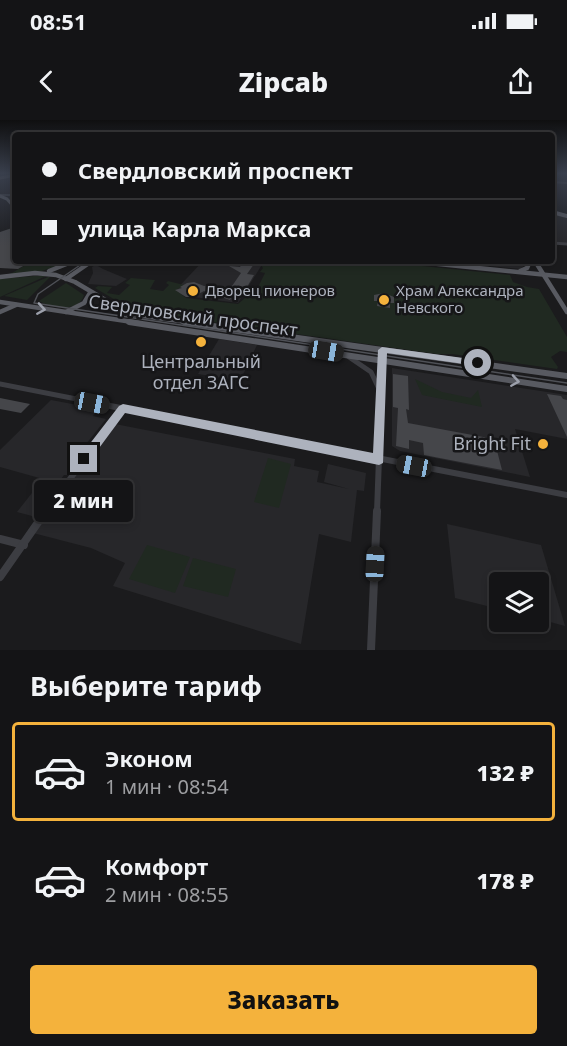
<!DOCTYPE html>
<html lang="ru">
<head>
<meta charset="utf-8">
<style>
  body { margin:0; font-family:"Noto Sans",sans-serif; background:#1d1d1f; color:#f1f3f6; height:100vh; display:flex; flex-direction:column; font-size:22px; white-space:nowrap }
  * { box-sizing:border-box; margin:0 }
  p { font-size:20px; color:#9d9ea1 }
  .icon { flex:none; width:33px; height:33px; fill:none; stroke:currentColor; stroke-width:2; stroke-linecap:round; stroke-linejoin:round }
  .map { position:relative; height:530px; overflow:hidden }
  .sheet { display:flex; flex-direction:column; background:#141416; flex:1 }
  .sheet>* { flex:none }
  .banner { position:absolute; left:12px; top:12px; width:543px; height:132px; border-radius:6px; box-shadow:0 3px 9px #0003,0 0 0 2px #333335; display:grid; align-content:center; height:132px; padding:0 30px; background:#141416 }
  .fabs { position:absolute; left:489px; top:452px; display:grid; gap:12px }
  .fabs a { display:grid; place-items:center; width:60px; height:60px; border-radius:6px; background:#141416; box-shadow:0 3px 9px #0003,0 0 0 2px #333335; font-size:30px }
  .end { position:absolute; width:27px; height:27px; margin:-14px; border:8px solid #adb2bd; background:#111; box-shadow:0 0 0 3px #111 }
  .from { border-radius:50% }
  .bubble { position:absolute; height:42px; border-radius:6px; background:#141416; box-shadow:0 3px 9px #0003,0 0 0 2px #333335; font-size:20px; font-weight:800; line-height:42px; text-align:center }
  .car { position:absolute; width:18px; height:36px; margin:-18px -9px; border-radius:8px; box-shadow:0 0 4px 2px #0007; background:linear-gradient(#222 24%,#8ab4d8 0 40%,#222 0 76%,#8ab4d8 0 86%,#222 0) }
  .banner b { display:flex; align-items:center; gap:21px; height:57px; font-size:22px }
  .banner b+b { border-top:2px solid #333335 }
  .banner i { width:15px; height:15px; background:#f1f3f6 }
  ul { padding:0; list-style:none }
  li { display:flex; align-items:center; gap:18px; height:99px; margin:0 12px 9px; padding:0 18px; border:3px solid transparent; border-radius:6px }
  li div { flex:1 }
  li b { display:block; font-size:22px }
  li em { font-style:normal; font-weight:800 }
  li.current { border-color:#f4b23c }
  li>.icon { width:54px; height:54px; stroke-width:1.5 }
  h2 { padding:0 30px; font-size:27px; line-height:72px }
  .button { display:flex; gap:12px; margin-top:auto; padding:12px 30px }
  .button a { flex:1; height:69px; border-radius:6px; background:#f4b23c; color:#111; font-size:24px; font-weight:800; line-height:69px; text-align:center }
  .status { display:flex; justify-content:space-between; align-items:center; height:42px; padding:0 30px; background:#141416; direction:ltr }
  .status svg { height:16px; fill:currentColor }
  header { display:flex; justify-content:space-between; align-items:center; height:78px; padding:0 30px; background:#141416; font-size:27px; font-weight:800 }
  .map>svg:first-child { display:block }
  .built { fill:#27272a }
  .green { fill:#202921 }
  .building { fill:#45464a }
  .lines { fill:none; stroke-linecap:round; stroke-linejoin:round }
  .minor-far4 { stroke:#3c3d42; stroke-width:2 }
  .minor-far3 { stroke:#3c3d42; stroke-width:3 }
  .minor-far2 { stroke:#3c3d42; stroke-width:5 }
  .minor-far1 { stroke:#3c3d42; stroke-width:6 }
  .minor { stroke:#3c3d42; stroke-width:8 }
  .major-far3 { stroke:#585a61; stroke-width:3 }
  .major-far2 { stroke:#585a61; stroke-width:4 }
  .major-far1 { stroke:#585a61; stroke-width:4.5 }
  .major { stroke:#585a61; stroke-width:6 }
  .tram { stroke:#4f5157; stroke-width:1.5 }
  .oneway { stroke:#9ca0ab }
  .route { fill:#adb2bd }
  .poi-dot { fill:#f4b23c; stroke:#161618; stroke-width:2 }
  .labels { text-anchor:middle; stroke-width:5; stroke-linejoin:round; paint-order:stroke }
  .far-poi-label { font-size:15px; fill:#adb2bd; stroke:#161618; text-anchor:start }
  .street-label { font-size:18px; fill:#adb2bd; stroke:#161618 }
  .poi-label { font-size:18px; fill:#adb2bd; stroke:#161618 }
</style>
</head>
<body>
<div class="status"><b>08:51</b><svg viewBox="0 0 49 12"><path d="M0 12V9h3v3zM5 12V6h3v6zM10 12V3h3v9zM15 12V0h3v12zM26 1h20v11H26zM47 4h2v5h-2z"/></svg></div>
<header><svg class="icon" aria-label="back" viewBox="0 0 24 24"><path d="M15 5l-7 7 7 7"/></svg>Zipcab<svg class="icon" aria-label="share" viewBox="0 0 24 24"><path d="M12 15V3M7 8l5-5 5 5M5 13v7h14v-7"/></svg></header>
<div class="map">
<svg width="567" height="530" viewBox="0 0 567 530">
  <rect width="100%" height="100%" fill="#1b1b1d"/>
  <g class="built">
    <path d="M 552,93 L 567,98 L 567,123 L 552,122 Z"/>
    <path d="M 203,141 L 241,141 L 263,143 L 238,183 L 172,174 Z"/>
    <path d="M 439,141 L 525,141 L 525,145 L 520,149 Z"/>
    <path d="M 96,145 L 103,149 L 127,159 L 116,166 L 88,164 L 93,153 L 92,147 Z"/>
    <path d="M 219,219 L 257,225 L 240,261 L 198,254 Z"/>
    <path d="M 392,248 L 567,275 L 567,319 L 515,309 L 530,357 L 400,331 L 392,326 Z"/>
    <path d="M 51,280 L 99,289 L 93,296 L 106,299 L 86,324 L 90,326 L 68,355 L 64,355 L 32,396 L 17,392 L 43,359 L 0,347 L 0,330 Z"/>
    <path d="M 115,304 L 295,339 L 294,346 L 319,351 L 317,362 L 349,369 L 324,362 L 328,344 L 366,353 L 364,371 L 357,370 L 351,422 L 319,414 L 301,524 L 113,466 L 125,443 L 91,428 L 33,413 Z"/>
    <path d="M 447,404 L 541,425 L 565,506 L 539,499 L 538,462 L 500,462 L 499,489 L 455,478 Z"/>
  </g>
  <g class="green">
    <path d="M 32,141 L 71,141 L 42,151 L 5,155 L 12,153 Z"/>
    <path d="M 248,141 L 374,141 L 510,155 L 513,162 L 527,167 L 539,169 L 567,217 L 567,232 L 560,231 L 551,237 L 558,247 L 557,249 L 452,234 L 437,234 L 134,191 L 95,168 L 98,166 L 112,167 L 107,173 L 119,175 L 130,165 L 125,163 L 131,158 L 155,160 L 150,169 L 163,171 L 169,165 L 166,163 L 168,161 L 184,165 L 176,170 L 186,178 L 238,184 L 258,167 L 265,153 L 260,152 L 263,148 L 259,143 Z"/>
    <path d="M 34,156 L 46,156 L 0,177 L 0,159 Z"/>
    <path d="M 48,157 L 50,157 L 27,180 L 4,176 Z"/>
    <path d="M 66,163 L 84,175 C 79,193 52,188 39,181 Z"/>
    <path d="M 415,259 L 442,272 L 471,278 L 478,270 L 482,287 L 422,275 Z"/>
    <path d="M 268,338 L 291,344 L 279,388 L 254,382 Z"/>
    <path d="M 96,362 L 107,365 L 89,393 L 80,385 Z"/>
    <path d="M 147,425 L 190,437 L 175,473 L 129,459 Z"/>
    <path d="M 193,438 L 236,449 L 228,477 L 183,466 Z"/>
  </g>
  <g class="building">
    <path d="M 15,107 L 15,141 L 32,141 L 18,149 L 0,148 L 0,112 Z"/>
    <path d="M 242,144 L 254,144 L 247,154 L 254,155 L 247,167 L 239,166 L 230,180 L 204,171 L 193,177 L 186,177 L 175,170 L 182,168 L 180,167 L 187,163 L 194,162 L 204,166 L 210,165 L 206,169 L 232,166 L 241,153 L 229,146 L 240,147 Z"/>
    <path d="M 384,173 L 394,177 L 394,183 L 390,183 L 390,188 L 377,186 L 378,181 L 374,181 L 374,175 Z"/>
    <path d="M 393,254 L 408,256 L 409,290 L 406,289 L 408,303 L 494,319 L 502,350 L 424,335 L 423,323 L 409,320 L 409,329 L 396,326 L 398,288 L 393,287 Z"/>
    <path d="M 547,274 L 561,276 L 563,279 L 567,280 L 567,317 Z"/>
    <path d="M 0,278 L 30,284 L 21,293 L 0,289 Z"/>
  </g>
  <g class="lines">
    <g class="minor-far4">
      <path d="M 552,62 L 567,63"/>
      <path d="M 0,75 L 15,75"/>
    </g>
    <path class="minor-far3" d="M 552,123 L 567,124"/>
    <g class="minor-far2">
      <path d="M 349,237 L 371,252 L 380,271"/>
      <path d="M 0,264 L 107,285"/>
      <path d="M 381,285 L 382,239"/>
    </g>
    <g class="minor-far1">
      <path d="M 100,284 L 567,375"/>
      <path d="M 45,392 L 123,289"/>
      <path d="M 377,392 L 381,284"/>
    </g>
    <g class="minor">
      <path d="M 0,419 L 24,425"/>
      <path d="M 0,457 L 46,391"/>
      <path d="M 371,530 L 377,391"/>
    </g>
    <g class="major-far3">
      <path d="M 0,58 L 15,55"/>
      <path d="M 0,76 L 7,79 L 15,88"/>
    </g>
    <path class="major-far2" d="M 552,92 L 567,96"/>
    <g class="major-far1">
      <path d="M 409,141 L 567,157"/>
      <path d="M 535,141 L 567,192"/>
      <path d="M 49,151 L 74,141"/>
      <path d="M 520,151 L 527,148 L 530,141"/>
      <path d="M 0,157 L 35,153 L 56,155 L 75,162 L 129,194 L 194,203"/>
      <path d="M 66,159 L 92,141"/>
      <path d="M 0,182 L 139,203"/>
      <path d="M 0,192 L 16,185"/>
      <path d="M 66,192 L 84,183 L 90,173"/>
    </g>
    <g class="major">
      <path d="M 129,202 L 567,269"/>
      <path d="M 184,202 L 567,256"/>
    </g>
    <path class="tram" d="M 86,141 L 38,174 L 34,183 L 567,263"/>
  </g>
  <defs><path id="oneway-chevron" d="M-2-3.5L2.5 0L-2 3.5" fill="none" stroke-width="1.6" stroke-linecap="round" stroke-linejoin="round" transform="scale(1.5)"/></defs>
  <g class="oneway">
    <use href="#oneway-chevron" transform="translate(41 189) rotate(9)"/>
    <use href="#oneway-chevron" transform="translate(515 261) rotate(9)"/>
  </g>
  <linearGradient id="sky" x2="0" y2="1"><stop stop-color="#0f0f10"/><stop offset="0.42" stop-color="#393f4c"/><stop offset="1" stop-color="#393f4c" stop-opacity="0"/></linearGradient>
  <rect width="567" height="127" fill="url(#sky)"/>
  <path class="route" d="M 382,227 L 478,240 L 483,243 L 478,246 L 387,233 L 383,343 L 379,345 L 125,293 L 88,343 L 80,343 L 78,339 L 119,286 L 123,284 L 373,333 L 378,230 Z"/>
  <g class="poi-dot">
    <circle cx="193" cy="171" r="6"/>
    <circle cx="384" cy="180" r="6"/>
    <circle cx="201" cy="222" r="6"/>
    <circle cx="543" cy="324" r="6"/>
  </g>
  <g class="labels">
    <g class="far-poi-label">
      <text x="205" y="176">Дворец пионеров</text>
      <text x="396" y="176">Храм Александра<tspan x="396" dy="17">Невского</tspan></text>
    </g>
    <g class="street-label">
      <text transform="translate(193 196) rotate(8)" y="6">Свердловский проспект</text>
    </g>
    <g class="poi-label">
      <text x="201" y="248">Центральный<tspan x="201" dy="21">отдел ЗАГС</tspan></text>
      <text x="531" y="330" text-anchor="end">Bright Fit</text>
    </g>
  </g>
</svg>
<div class="fabs">
<a><svg class="icon" aria-label="layers" viewBox="0 0 24 24"><path d="M12 4l9 5-9 5-9-5zM3 14l9 5 9-5"/></svg></a>
</div>
<i class="end from" style="left:478px;top:243px"></i>
<i class="end" style="left:84px;top:339px"></i>
<div class="bubble" style="left:34px;top:360px;width:99px">2 мин</div>
<i class="car" style="left:326px;top:231px;rotate:99deg"></i>
<i class="car" style="left:92px;top:283px;rotate:101deg"></i>
<i class="car" style="left:414px;top:346px;rotate:281deg"></i>
<i class="car" style="left:375px;top:444px;rotate:3deg"></i>
<div class="banner">
<b><i class="from"></i>Свердловский проспект</b>
<b><i></i>улица Карла Маркса</b>
</div>
</div>
<section class="sheet">
<h2>Выберите тариф</h2>
<ul>
<li class="current"><svg class="icon" aria-label="car" viewBox="0 0 24 24"><path d="M5 17H2v-5l4-1 3-4h7l3 4 3 1v5h-3M9 17h6M6 11h13"/><circle cx="7" cy="17" r="2"/><circle cx="17" cy="17" r="2"/></svg><div><b>Эконом</b><p>1 мин · 08:54</p></div><em>132 ₽</em></li>
<li><svg class="icon" aria-label="car" viewBox="0 0 24 24"><path d="M5 17H2v-5l4-1 3-4h7l3 4 3 1v5h-3M9 17h6M6 11h13"/><circle cx="7" cy="17" r="2"/><circle cx="17" cy="17" r="2"/></svg><div><b>Комфорт</b><p>2 мин · 08:55</p></div><em>178 ₽</em></li>
</ul>
<div class="button"><a>Заказать</a></div>
</section>
</body>
</html>
